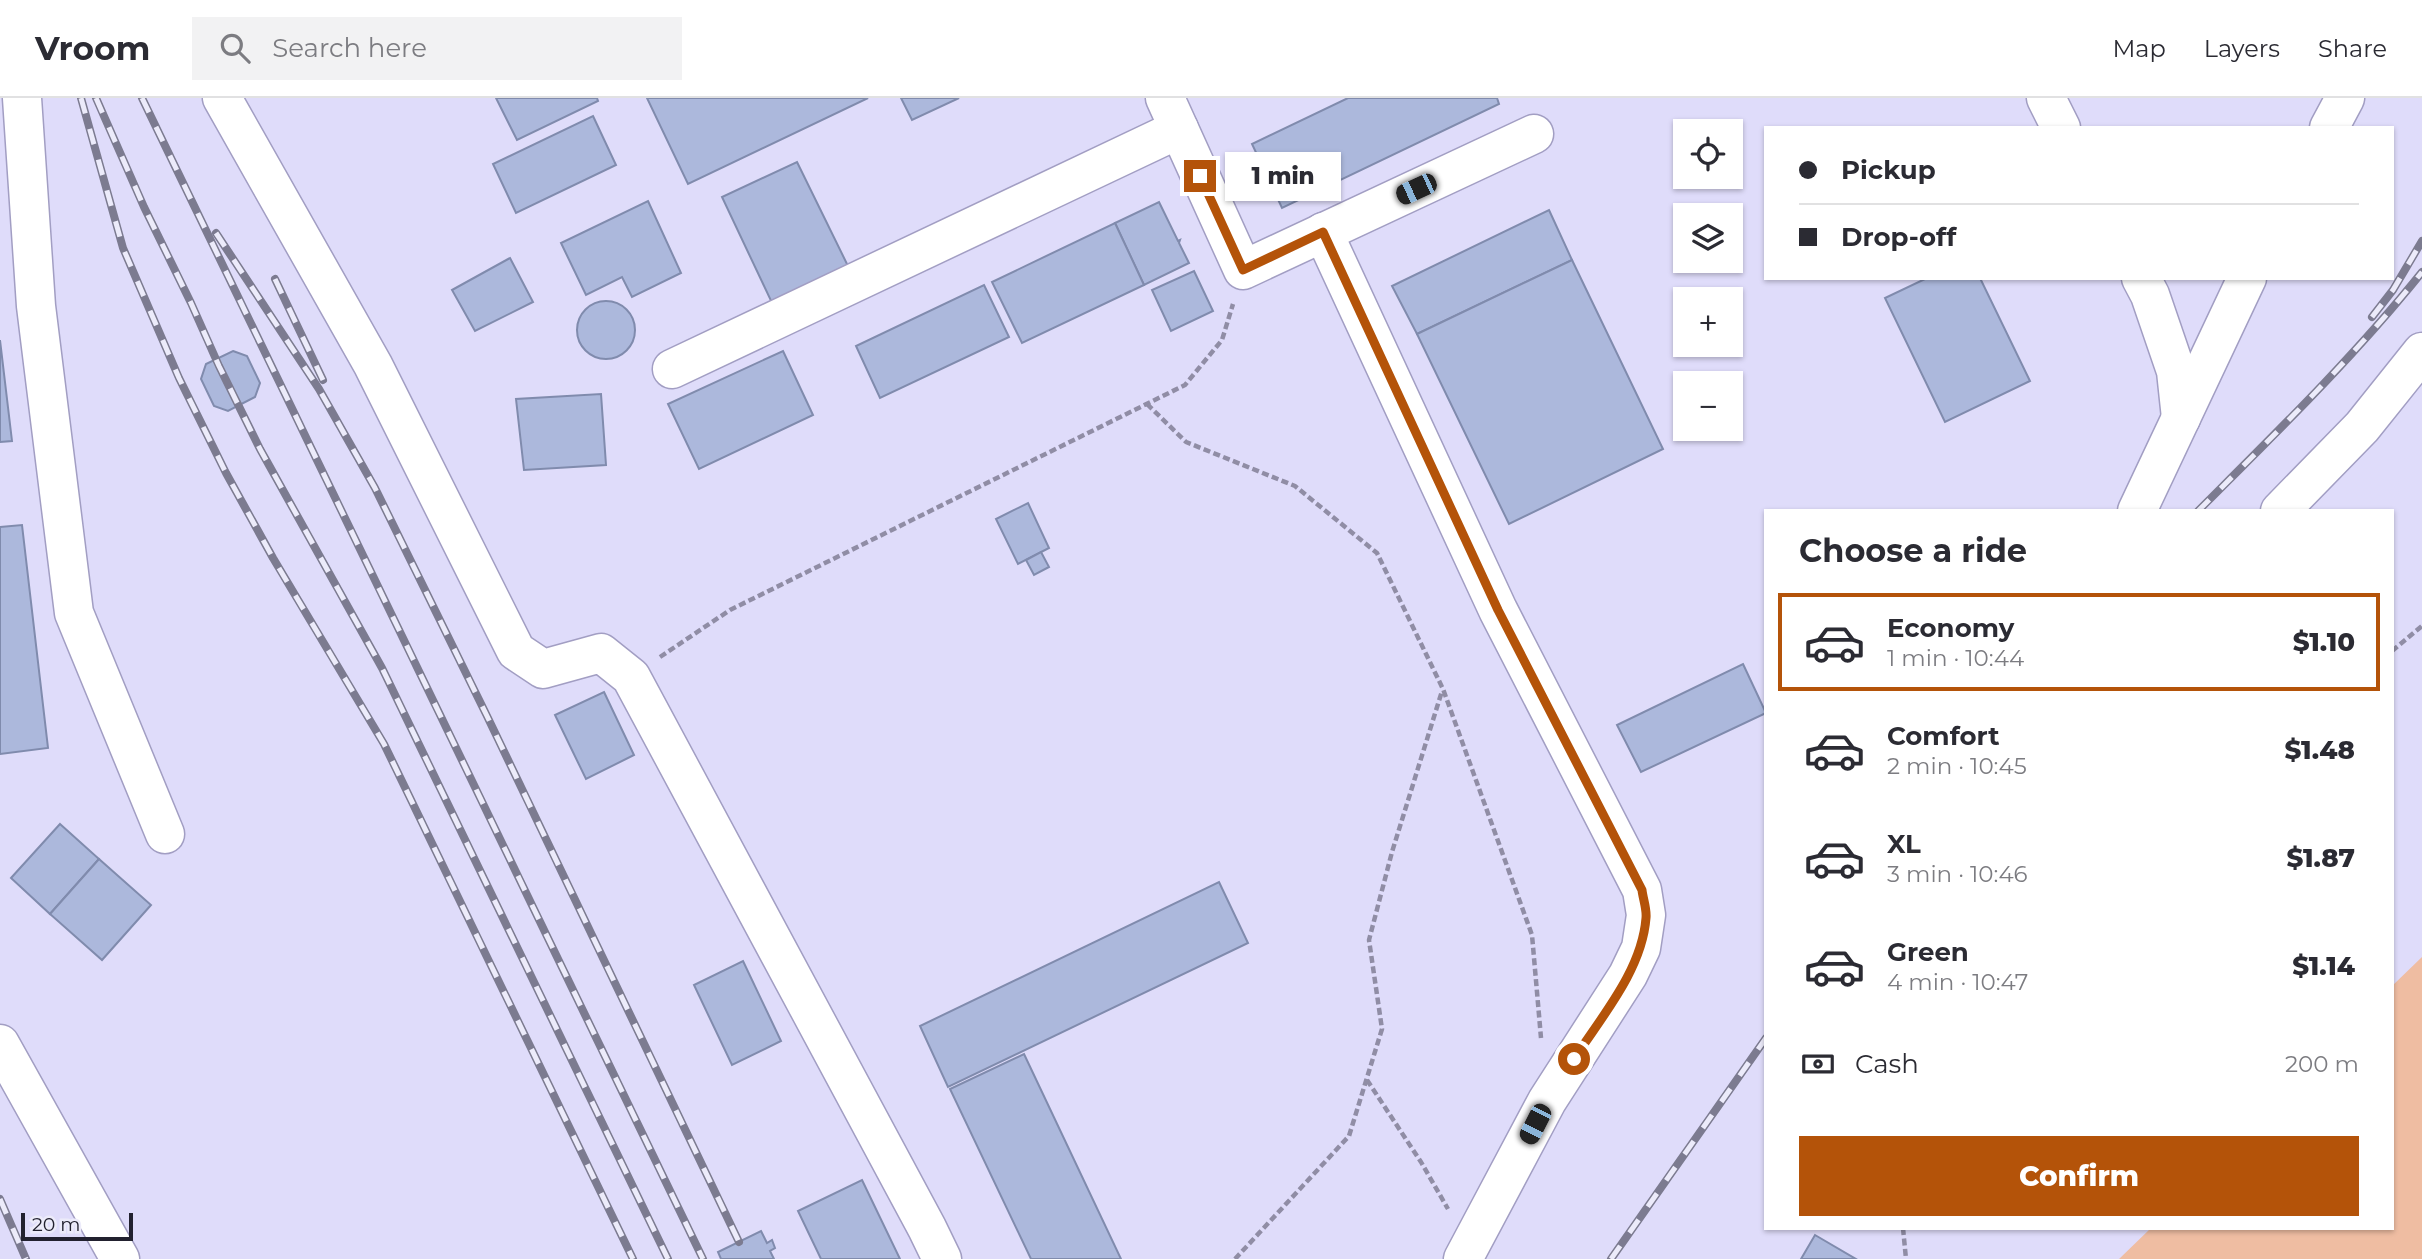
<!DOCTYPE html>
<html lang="en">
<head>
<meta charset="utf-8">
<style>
  body { margin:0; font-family:Montserrat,sans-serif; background:#f2f2f3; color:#2b2b33; height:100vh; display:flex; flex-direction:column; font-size:26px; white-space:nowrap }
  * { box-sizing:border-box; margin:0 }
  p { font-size:23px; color:#7c7c81 }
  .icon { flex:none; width:38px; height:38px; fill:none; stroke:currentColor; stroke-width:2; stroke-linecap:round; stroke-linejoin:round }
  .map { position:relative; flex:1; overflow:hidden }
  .side { position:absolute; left:1764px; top:411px; width:630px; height:721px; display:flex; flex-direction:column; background:#fff; border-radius:0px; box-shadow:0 2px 5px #0004 }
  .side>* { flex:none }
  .banner { position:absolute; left:1764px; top:28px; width:630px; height:154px; border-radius:0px; box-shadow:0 2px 5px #0004; display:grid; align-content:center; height:154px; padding:0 35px; background:#fff }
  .fabs { position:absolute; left:1673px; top:21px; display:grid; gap:14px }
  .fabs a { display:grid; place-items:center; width:70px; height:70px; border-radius:0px; background:#fff; box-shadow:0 2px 5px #0004; font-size:35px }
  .scale { position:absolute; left:21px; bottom:18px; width:112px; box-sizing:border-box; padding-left:7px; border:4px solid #22212f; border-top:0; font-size:19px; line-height:24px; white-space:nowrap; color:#22212f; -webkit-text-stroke:5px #ecebfa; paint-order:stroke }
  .end { position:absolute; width:32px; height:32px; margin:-16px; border:9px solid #b45309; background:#fff; box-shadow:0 0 0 4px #fff }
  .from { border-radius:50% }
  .bubble { position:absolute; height:49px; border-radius:0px; background:#fff; box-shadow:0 2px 5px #0004; font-size:23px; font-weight:800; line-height:49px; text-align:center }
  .car { position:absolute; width:21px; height:42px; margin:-21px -10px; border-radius:9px; box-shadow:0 0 5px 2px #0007; background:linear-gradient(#222 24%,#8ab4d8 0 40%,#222 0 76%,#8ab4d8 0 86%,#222 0) }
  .banner b { display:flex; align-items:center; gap:24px; height:66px; font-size:26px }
  .banner b+b { border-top:2px solid #e1e1e2 }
  .banner i { width:18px; height:18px; background:#2b2b33 }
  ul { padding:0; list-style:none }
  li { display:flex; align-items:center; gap:21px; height:98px; margin:0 14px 10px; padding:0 21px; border:4px solid transparent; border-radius:0px }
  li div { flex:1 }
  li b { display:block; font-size:26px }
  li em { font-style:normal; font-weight:800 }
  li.active { border-color:#b45309 }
  li>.icon { width:63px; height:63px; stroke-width:1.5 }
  h2 { padding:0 35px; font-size:32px; line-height:84px }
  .pay { display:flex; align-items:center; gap:18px; height:77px; padding:0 35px; font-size:26px }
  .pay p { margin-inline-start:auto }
  .action { display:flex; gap:14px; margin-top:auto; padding:14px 35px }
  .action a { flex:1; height:80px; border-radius:0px; background:#b45309; color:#fff; font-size:28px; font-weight:800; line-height:80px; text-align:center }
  header { display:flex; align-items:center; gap:42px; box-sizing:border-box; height:98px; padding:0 35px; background:#fff; border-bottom:2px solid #e1e1e2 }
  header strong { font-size:33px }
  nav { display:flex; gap:38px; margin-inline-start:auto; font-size:24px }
  .search { width:490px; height:63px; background:#f2f2f3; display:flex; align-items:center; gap:18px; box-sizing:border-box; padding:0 24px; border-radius:0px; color:#7c7c81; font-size:26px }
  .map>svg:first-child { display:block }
  .green { fill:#efbda2 }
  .building { fill:#acb8dc; stroke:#808bad; stroke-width:2 }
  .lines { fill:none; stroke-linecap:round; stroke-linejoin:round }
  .minor-casing { stroke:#a29ec3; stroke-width:41 }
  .path { stroke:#908da5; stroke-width:4.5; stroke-dasharray:7 3.5; stroke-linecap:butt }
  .minor { stroke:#fff; stroke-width:38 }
  .rail-casing { stroke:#7c7b90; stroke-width:8 }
  .rail { stroke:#ecebfa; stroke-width:5; stroke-dasharray:16; stroke-linecap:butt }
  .route { stroke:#b45309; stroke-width:9 }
</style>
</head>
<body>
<header>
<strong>Vroom</strong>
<div class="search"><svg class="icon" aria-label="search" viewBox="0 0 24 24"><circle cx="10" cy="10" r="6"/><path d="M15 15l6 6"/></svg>Search here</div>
<nav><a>Map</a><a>Layers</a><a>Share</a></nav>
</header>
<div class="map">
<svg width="2422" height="1161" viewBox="0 0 2422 1161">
  <rect width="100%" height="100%" fill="#dfdcfa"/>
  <path class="green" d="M 2422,859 L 2422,1161 L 2119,1161 L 2150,1131 L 2392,1130 L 2392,888 Z"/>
  <g class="building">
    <path d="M 496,0 L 597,0 L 598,3 L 517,42 Z"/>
    <path d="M 647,0 L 868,0 L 688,86 Z"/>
    <path d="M 901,0 L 959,0 L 912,22 Z"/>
    <path d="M 1348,0 L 1497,0 L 1499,6 L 1282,110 L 1252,46 Z"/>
    <path d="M 593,18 L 616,67 L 516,115 L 493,66 Z"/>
    <path d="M 797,64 L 848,168 L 773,207 L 722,99 Z"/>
    <path d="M 648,103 L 681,175 L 632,199 L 622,179 L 586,197 L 561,145 Z"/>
    <path d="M 1159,104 L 1178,143 L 1180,142 L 1179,145 L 1189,165 L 1144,187 L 1115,125 Z"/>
    <path d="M 1549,112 L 1572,162 L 1417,236 L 1392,188 Z"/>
    <path d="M 1115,125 L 1144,187 L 1022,245 L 992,184 Z"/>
    <path d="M 510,160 L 533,204 L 475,233 L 452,192 Z"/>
    <path d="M 1572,162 L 1663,351 L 1509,426 L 1417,236 Z"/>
    <path d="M 1194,173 L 1213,213 L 1171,233 L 1152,192 Z"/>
    <path d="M 1927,180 L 1980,180 L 2030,283 L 1945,324 L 1885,200 Z"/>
    <path d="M 984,187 L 1009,239 L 880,300 L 856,248 Z"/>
    <circle cx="606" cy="232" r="29"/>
    <path d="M 0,242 L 12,343 L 0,344 Z"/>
    <path d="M 233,253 L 247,258 L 260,285 L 255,299 L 228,313 L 214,308 L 201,281 L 206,266 Z"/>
    <path d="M 783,253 L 813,317 L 699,371 L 668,306 Z"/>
    <path d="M 601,296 L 606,367 L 524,372 L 516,301 Z"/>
    <path d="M 1028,405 L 1049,450 L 1018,466 L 996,421 Z"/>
    <path d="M 22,427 L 48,650 L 0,656 L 0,429 Z"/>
    <path d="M 1041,454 L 1049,469 L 1034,477 L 1026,462 Z"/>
    <path d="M 1743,566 L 1766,615 L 1641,674 L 1617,627 Z"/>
    <path d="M 604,594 L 634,657 L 586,681 L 555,617 Z"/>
    <path d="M 60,726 L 99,761 L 50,816 L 11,780 Z"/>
    <path d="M 99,761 L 151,807 L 102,862 L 50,816 Z"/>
    <path d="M 1219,784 L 1248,845 L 948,989 L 920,928 Z"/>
    <path d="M 743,863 L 781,943 L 732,967 L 694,887 Z"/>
    <path d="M 1024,956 L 1121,1161 L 1031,1161 L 950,991 Z"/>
    <path d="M 862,1082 L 900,1161 L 821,1161 L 798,1113 Z"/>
    <path d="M 761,1133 L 767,1145 L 772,1142 L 775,1150 L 770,1153 L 774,1161 L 721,1161 L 718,1154 Z"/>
    <path d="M 1815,1137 L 1856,1161 L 1801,1161 Z"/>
  </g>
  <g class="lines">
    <defs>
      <g id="minor">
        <path d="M 22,0 L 36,208 L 74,515 L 165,736"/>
        <path d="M 222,0 L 373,267 L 516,553 L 543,571 L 601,555 L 631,579 L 927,1130 L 942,1161"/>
        <path d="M 1165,0 L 1243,172 L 1534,36"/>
        <path d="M 2046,0 L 2061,30"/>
        <path d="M 2329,30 L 2345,0"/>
        <path d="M 1323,134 L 1498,512 L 1642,792 L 1646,817 L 1641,850 L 1628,877 L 1547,1003 L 1463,1161"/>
        <path d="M 2141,180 L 2150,197 L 2176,273 L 2181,320"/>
        <path d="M 672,271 L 1179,31"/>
        <path d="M 2137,413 L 2247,180"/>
        <path d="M 2280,413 L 2362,329 L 2422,254"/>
        <path d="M 0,946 L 120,1161"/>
      </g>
    </defs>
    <use href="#minor" class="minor-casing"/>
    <g class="path">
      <path d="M 1147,306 L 1186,344 L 1295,388 L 1377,455 L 1443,591 L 1532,837 L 1541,940"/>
      <path d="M 2392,553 L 2422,528"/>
      <path d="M 660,559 L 730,512 L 1185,287 L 1222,242 L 1233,206"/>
      <path d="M 1367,982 L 1421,1064 L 1448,1111"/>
      <path d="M 1903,1130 L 1906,1161"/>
      <path d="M 1235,1161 L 1349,1038 L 1382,931 L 1369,842 L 1392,754 L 1442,593"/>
    </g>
    <use href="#minor" class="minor"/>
    <defs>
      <g id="rail">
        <path d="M 81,0 L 123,150 L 179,280 L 226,375 L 273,460 L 384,646 L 633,1161"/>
        <path d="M 96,0 L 144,109 L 191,205 L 219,268 L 260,351 L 382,570 L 668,1161"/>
        <path d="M 142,0 L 703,1161"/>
        <path d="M 216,135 L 319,291 L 375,390 L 487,618 L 739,1144"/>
        <path d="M 275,181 L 323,282"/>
        <path d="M 2372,219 L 2393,192 L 2422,143"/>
        <path d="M 2198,413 C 2275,336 2354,259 2422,174"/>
        <path d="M 0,1101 L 26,1161"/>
        <path d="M 1611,1161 L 1766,940"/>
      </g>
    </defs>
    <use href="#rail" class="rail-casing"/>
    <use href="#rail" class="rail"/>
  </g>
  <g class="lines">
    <path class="route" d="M 1200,78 L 1243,172 L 1323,134 L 1498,512 L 1642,792 C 1643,801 1647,811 1646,820 C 1642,872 1602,918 1574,961"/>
  </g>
</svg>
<div class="fabs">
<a><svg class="icon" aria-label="locate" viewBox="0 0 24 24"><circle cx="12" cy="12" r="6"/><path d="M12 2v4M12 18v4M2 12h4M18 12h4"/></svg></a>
<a><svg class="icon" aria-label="layers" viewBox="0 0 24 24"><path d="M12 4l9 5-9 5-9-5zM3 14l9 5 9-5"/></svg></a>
<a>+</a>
<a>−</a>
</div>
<div class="scale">20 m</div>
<i class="end from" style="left:1574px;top:961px"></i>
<i class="end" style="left:1200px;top:78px"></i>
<div class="bubble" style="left:1225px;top:54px;width:116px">1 min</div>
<i class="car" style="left:1416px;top:91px;rotate:245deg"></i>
<i class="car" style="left:1535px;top:1026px;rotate:207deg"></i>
<div class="banner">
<b><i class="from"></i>Pickup</b>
<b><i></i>Drop-off</b>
</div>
<section class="side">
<h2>Choose a ride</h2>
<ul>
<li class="active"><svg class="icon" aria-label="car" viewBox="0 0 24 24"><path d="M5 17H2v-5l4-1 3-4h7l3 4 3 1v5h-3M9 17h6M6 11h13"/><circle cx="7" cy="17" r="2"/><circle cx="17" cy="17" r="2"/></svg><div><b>Economy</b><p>1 min · 10:44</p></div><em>$1.10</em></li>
<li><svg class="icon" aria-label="car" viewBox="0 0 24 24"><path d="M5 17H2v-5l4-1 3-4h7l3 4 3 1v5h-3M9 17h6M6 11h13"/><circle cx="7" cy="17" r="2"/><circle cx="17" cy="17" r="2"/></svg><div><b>Comfort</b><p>2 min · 10:45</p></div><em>$1.48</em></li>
<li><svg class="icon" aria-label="car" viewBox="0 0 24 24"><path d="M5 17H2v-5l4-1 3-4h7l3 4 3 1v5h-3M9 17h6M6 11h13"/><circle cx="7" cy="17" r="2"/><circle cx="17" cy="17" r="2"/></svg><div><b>XL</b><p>3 min · 10:46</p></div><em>$1.87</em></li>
<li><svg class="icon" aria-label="car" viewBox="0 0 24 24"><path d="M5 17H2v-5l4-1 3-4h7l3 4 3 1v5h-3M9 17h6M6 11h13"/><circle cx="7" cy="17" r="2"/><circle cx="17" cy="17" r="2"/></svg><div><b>Green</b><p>4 min · 10:47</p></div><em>$1.14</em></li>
</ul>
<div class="pay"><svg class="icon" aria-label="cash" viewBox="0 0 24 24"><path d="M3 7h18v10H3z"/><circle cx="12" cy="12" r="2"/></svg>Cash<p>200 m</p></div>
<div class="action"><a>Confirm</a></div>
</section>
</div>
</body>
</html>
